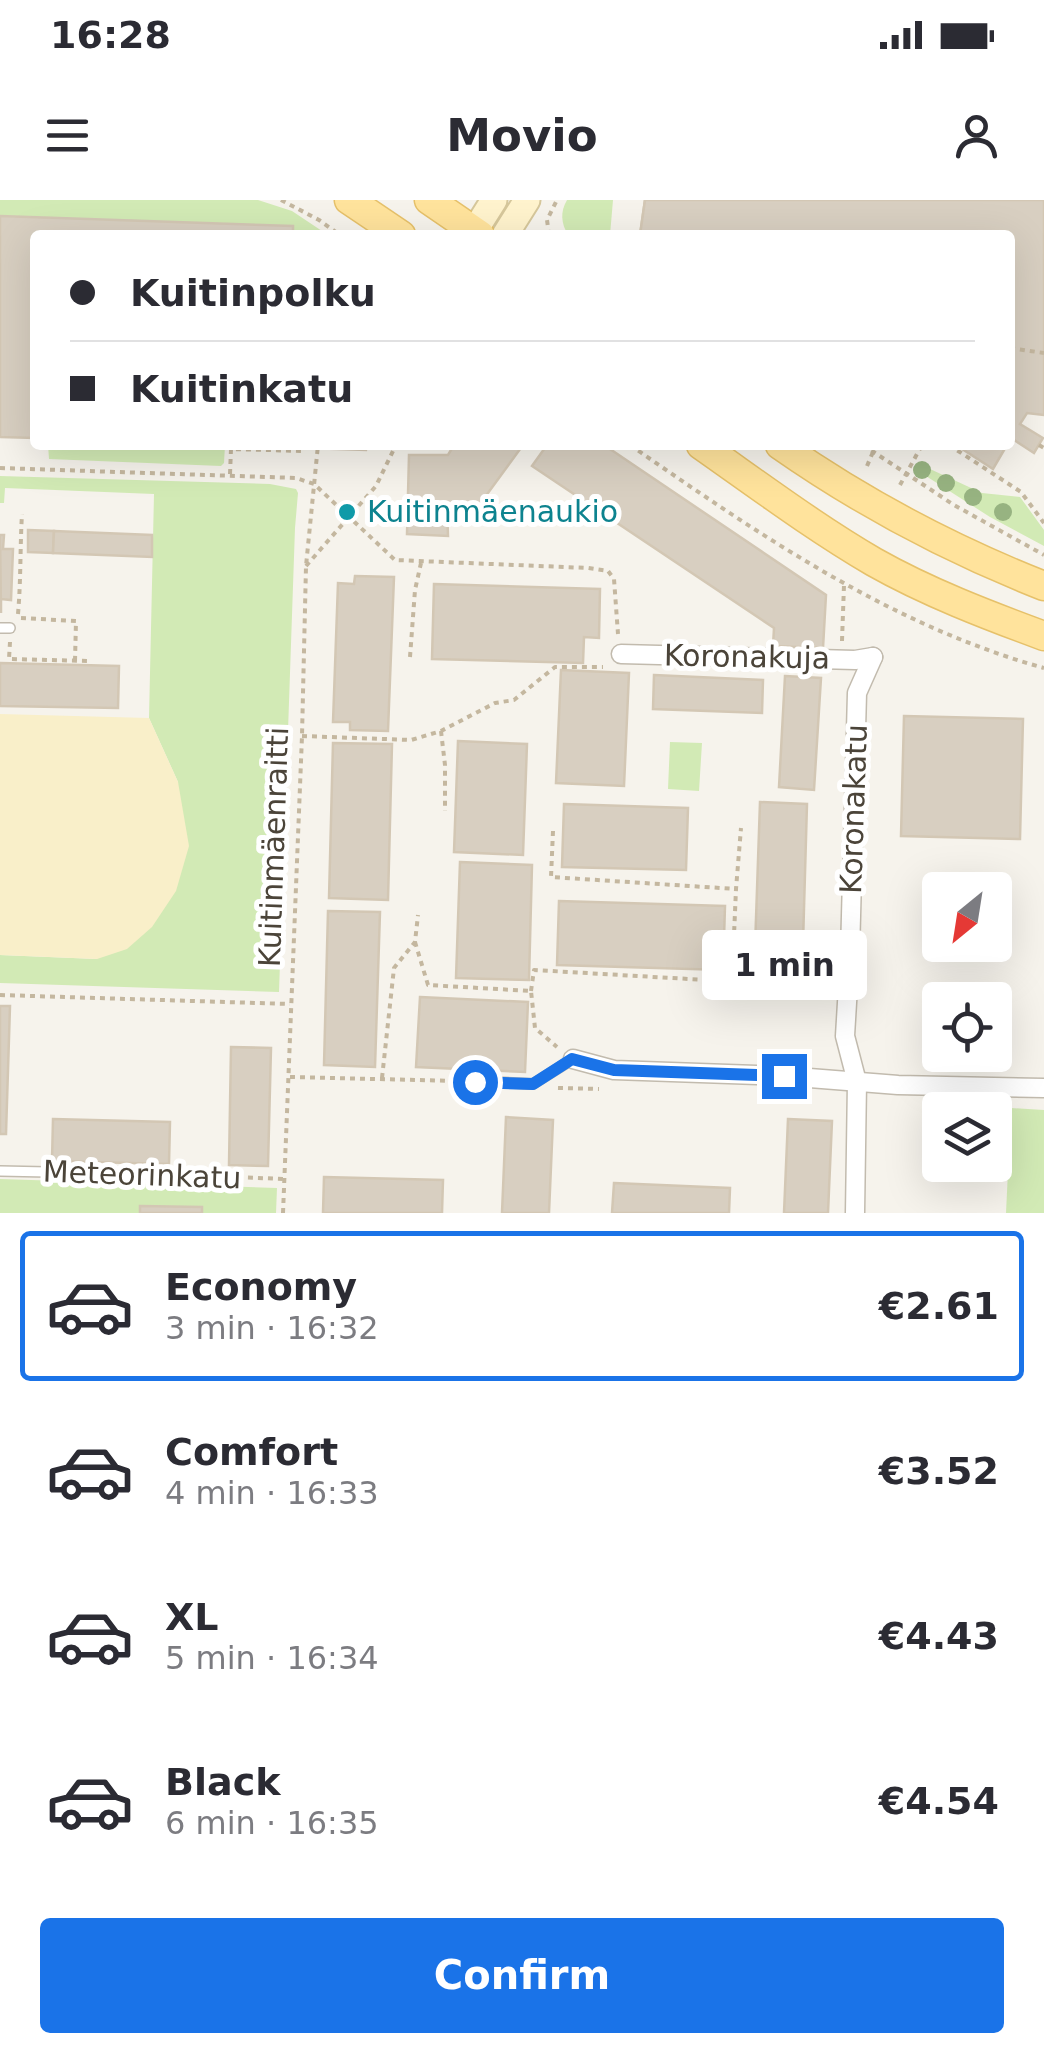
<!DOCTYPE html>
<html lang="en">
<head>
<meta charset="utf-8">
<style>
  body { margin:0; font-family:"DejaVu Sans",sans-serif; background:#f7f7f7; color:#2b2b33; height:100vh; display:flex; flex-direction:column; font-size:38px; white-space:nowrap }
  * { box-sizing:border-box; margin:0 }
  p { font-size:32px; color:#7c7c81 }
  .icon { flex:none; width:55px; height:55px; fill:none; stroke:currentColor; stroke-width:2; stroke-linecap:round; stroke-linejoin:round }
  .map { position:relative; height:1013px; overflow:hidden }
  .sheet { display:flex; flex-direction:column; background:#fff; flex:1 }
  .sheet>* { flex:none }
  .hud { position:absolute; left:30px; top:30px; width:985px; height:220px; border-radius:10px; box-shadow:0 10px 40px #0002; display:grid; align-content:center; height:220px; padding:0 40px; background:#fff }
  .needle { width:65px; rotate:210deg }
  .controls { position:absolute; left:922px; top:672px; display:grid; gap:20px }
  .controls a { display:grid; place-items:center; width:90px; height:90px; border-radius:10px; background:#fff; box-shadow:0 10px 40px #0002; font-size:50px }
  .end { position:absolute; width:45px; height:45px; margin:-22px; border:12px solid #1a73e8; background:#fff; box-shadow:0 0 0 5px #fff }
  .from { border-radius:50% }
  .bubble { position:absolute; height:70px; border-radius:10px; background:#fff; box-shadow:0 10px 40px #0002; font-size:32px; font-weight:700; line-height:70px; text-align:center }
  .hud b { display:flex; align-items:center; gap:35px; height:95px; font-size:38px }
  .hud b+b { border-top:2px solid #e1e1e2 }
  .hud i { width:25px; height:25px; background:#2b2b33 }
  ul { padding:18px 0 0; list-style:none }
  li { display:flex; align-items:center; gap:30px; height:150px; margin:0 20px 15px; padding:0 20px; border:5px solid transparent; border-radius:10px }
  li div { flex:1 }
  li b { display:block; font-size:38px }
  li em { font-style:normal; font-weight:700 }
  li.active { border-color:#1a73e8 }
  li>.icon { width:90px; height:90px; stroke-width:1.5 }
  .cta { display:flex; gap:20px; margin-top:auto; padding:20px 40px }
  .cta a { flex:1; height:115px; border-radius:10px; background:#1a73e8; color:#fff; font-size:40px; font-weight:700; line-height:115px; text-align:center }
  .status { display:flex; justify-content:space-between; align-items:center; height:70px; padding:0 50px; background:#fff; direction:ltr }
  .status svg { height:28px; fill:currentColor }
  header { display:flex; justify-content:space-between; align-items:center; height:130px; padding:0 40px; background:#fff; font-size:45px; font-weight:700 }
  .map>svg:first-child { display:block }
  .green { fill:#d2eab5 }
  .sand { fill:#f9efc9 }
  .building { fill:#d8cfc1; stroke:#d3c7b4; stroke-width:2.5 }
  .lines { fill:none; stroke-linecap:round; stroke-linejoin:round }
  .lane-casing { stroke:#c2bbae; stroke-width:12 }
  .street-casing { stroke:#c2bbae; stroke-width:21 }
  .secondary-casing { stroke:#d6c79b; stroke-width:29 }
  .primary-casing { stroke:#e6c16a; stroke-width:31 }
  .path { stroke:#c4b79f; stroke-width:4; stroke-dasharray:5 5; stroke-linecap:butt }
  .lane { stroke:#fff; stroke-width:9 }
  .street { stroke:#fff; stroke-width:18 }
  .secondary { stroke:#fff3cd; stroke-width:25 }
  .primary { stroke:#ffe39c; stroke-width:28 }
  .tree { fill:#97b381 }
  .route { stroke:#1a73e8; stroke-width:12 }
  .culture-dot { fill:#0f9aa8; stroke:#fff; stroke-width:4 }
  .labels { text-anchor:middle; stroke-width:10; stroke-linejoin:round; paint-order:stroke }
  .culture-label { font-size:30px; fill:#0d838f; stroke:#fff; text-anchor:start }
  .street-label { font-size:30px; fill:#4b4439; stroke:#fff }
</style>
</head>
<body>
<div class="status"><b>16:28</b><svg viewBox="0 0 49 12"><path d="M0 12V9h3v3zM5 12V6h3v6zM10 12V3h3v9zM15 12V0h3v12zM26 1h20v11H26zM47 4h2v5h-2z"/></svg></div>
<header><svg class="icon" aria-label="menu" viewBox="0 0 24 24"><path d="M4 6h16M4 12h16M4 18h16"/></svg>Movio<svg class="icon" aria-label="person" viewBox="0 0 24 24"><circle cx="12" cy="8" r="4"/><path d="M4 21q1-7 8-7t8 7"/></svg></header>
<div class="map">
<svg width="1044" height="1013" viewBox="0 0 1044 1013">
  <rect width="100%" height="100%" fill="#f6f3ec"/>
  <g class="green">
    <path d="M 0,0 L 258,0 L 292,11 L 328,35 L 293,35 L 293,26 L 0,16 Z"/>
    <path d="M 567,0 L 613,0 L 610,35 L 568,35 C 561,23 560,12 567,0 Z"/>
    <path d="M 48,245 L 225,245 L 224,263 L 221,266 L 49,259 Z"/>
    <path d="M 917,263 L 982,293 L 1020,297 L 1044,330 L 1044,346 L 990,317 L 915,269 Z"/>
    <path d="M 0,276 L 270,284 L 296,289 L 298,293 L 295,328 L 279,792 L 0,783 L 0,755 L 97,759 L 178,582 L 149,518 L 154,294 L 5,288 L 4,303 L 0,303 Z"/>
    <path d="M 670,542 L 702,543 L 699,591 L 668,589 Z"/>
    <path d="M 1011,908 L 1044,910 L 1044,1013 L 1006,1013 Z"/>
    <path d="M 0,979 L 277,988 L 276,1013 L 0,1013 Z"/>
  </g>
  <path class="sand" d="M 0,514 L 149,518 L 178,582 L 189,646 L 176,691 L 152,727 L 127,749 L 97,759 L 0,755 Z"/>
  <g class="building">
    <path d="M 645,0 L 758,0 L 754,35 L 640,35 Z"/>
    <path d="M 645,0 L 1044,0 L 1044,215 L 1027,213 L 1020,224 L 1043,238 L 1034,253 L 1011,238 L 1010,240 L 1010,35 L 640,35 Z"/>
    <path d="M 0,16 L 293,26 L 293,35 L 35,35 L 35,238 L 0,237 Z"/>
    <path d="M 218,245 L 367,245 L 366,250 Z"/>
    <path d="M 454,245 L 523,245 L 477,308 L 447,308 L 448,336 L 407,334 L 409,255 L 448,255 Z"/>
    <path d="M 547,245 L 604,245 L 826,395 L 823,448 L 773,446 L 774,428 L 532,266 Z"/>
    <path d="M 956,245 L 1007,245 L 993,269 Z"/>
    <path d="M 28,330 L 54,331 L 53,353 L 28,352 Z"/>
    <path d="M 54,331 L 152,335 L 152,357 L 53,353 Z"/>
    <path d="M 0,335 L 4,335 L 3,349 L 13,349 L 11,400 L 1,399 L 1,413 Z"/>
    <path d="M 355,376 L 394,377 L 388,531 L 350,530 L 350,522 L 333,522 L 338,383 L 354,384 Z"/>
    <path d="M 434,384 L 600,389 L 599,438 L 584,437 L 583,463 L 432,459 Z"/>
    <path d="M 0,463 L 119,466 L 118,508 L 0,506 Z"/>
    <path d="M 561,470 L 629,473 L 624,586 L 556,583 Z"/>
    <path d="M 654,475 L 763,480 L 762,513 L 653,509 Z"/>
    <path d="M 785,476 L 821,478 L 814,590 L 779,587 Z"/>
    <path d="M 904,516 L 1023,519 L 1020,639 L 901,636 Z"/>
    <path d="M 458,541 L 527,544 L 523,655 L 454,652 Z"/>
    <path d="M 333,543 L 392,544 L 388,700 L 329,698 Z"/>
    <path d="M 760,602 L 807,604 L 802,778 L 754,777 Z"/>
    <path d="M 564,604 L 688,608 L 686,670 L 562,667 Z"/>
    <path d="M 460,662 L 532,665 L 529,780 L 456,778 Z"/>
    <path d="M 559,701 L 725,706 L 723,770 L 557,765 Z"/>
    <path d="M 328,711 L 380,712 L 375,867 L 324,865 Z"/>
    <path d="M 420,797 L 528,802 L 525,872 L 416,867 Z"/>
    <path d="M 0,806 L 10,806 L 6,934 L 0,934 Z"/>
    <path d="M 231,847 L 271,848 L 268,966 L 229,965 Z"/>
    <path d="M 506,917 L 553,920 L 549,1013 L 502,1013 Z"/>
    <path d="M 53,919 L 170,922 L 169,964 L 52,961 Z"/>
    <path d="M 788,919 L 832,921 L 828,1013 L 784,1013 Z"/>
    <path d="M 324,977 L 443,980 L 442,1013 L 323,1013 Z"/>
    <path d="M 614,983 L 730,988 L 729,1013 L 612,1013 Z"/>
    <path d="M 140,1006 L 202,1007 L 202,1013 L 140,1013 Z"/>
  </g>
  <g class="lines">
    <defs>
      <g id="lane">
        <path d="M 0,428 L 10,428"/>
        <path d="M 475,881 L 533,884 L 573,859"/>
        <path d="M 0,971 L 191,975"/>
      </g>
      <g id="street">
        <path d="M 621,454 L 855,460 L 873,457"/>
        <path d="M 573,859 L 614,870 L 784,876 L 898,885 L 1044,888"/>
        <path d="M 855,1013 L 857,882 L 845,836 L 850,753 L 857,493 L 873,457"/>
      </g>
      <g id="secondary">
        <path d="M 472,35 L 494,0"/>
        <path d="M 505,35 L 527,0"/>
      </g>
      <g id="primary">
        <path d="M 349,0 L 401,35"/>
        <path d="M 429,0 L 480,35"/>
        <path d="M 701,245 C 758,285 814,327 874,362 C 927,392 987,415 1044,436"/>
        <path d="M 780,245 C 863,303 950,349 1044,386"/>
      </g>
    </defs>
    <use href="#lane" class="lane-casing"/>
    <use href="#street" class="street-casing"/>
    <use href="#secondary" class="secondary-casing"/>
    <use href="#primary" class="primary-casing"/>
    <g class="path">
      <path d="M 281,0 L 319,20 L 340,35"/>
      <path d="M 549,35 L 547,20 L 557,0"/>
      <path d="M 1010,148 L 1044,153"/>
      <path d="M 630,245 C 760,335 890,425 1044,468"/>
      <path d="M 863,245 L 954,305 L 1044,355"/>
      <path d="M 949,245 L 1021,292 L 1044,323"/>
      <path d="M 1039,245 L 1044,248"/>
      <path d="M 867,266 L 873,252"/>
      <path d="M 0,268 L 296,278 L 314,284 L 395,360 L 588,368 L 608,371 L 614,379 L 618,434"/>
      <path d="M 230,274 L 231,249 L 302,251 L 302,245"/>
      <path d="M 900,285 L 922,245"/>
      <path d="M 306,366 L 376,286 L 396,245"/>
      <path d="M 18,414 C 21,380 20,347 22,314"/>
      <path d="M 21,418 L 76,421 L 75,461"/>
      <path d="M 842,441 L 844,385"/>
      <path d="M 10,442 L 9,459 L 88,461 L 88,465"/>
      <path d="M 410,457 L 415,390 L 421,363"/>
      <path d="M 441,531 L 445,565 L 445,611"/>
      <path d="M 302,536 L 411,540 L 441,531 L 495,503 L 514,500 L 555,467 L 603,467"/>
      <path d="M 553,631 L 551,677 L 736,689"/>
      <path d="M 415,742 L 428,785 L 531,791 L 535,828 L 557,847"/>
      <path d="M 732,781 L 736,689 L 741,628"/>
      <path d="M 531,791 L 534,770 L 827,787"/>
      <path d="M 0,795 L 290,804"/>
      <path d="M 290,877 L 460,881"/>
      <path d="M 382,878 L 394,768 L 415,742 L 418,715"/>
      <path d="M 558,888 L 599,889"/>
      <path d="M 208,976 L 284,979"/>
      <path d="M 283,1013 L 302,536 L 306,366 L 318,245"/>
    </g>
    <use href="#lane" class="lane"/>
    <use href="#street" class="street"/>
    <use href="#secondary" class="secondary"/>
    <use href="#primary" class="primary"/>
  </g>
  <g class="tree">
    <circle cx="922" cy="270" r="9"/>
    <circle cx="946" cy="283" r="9"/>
    <circle cx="973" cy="297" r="9"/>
    <circle cx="1003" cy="312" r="9"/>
  </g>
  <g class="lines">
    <path class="route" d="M 475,882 L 533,884 L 572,859 L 614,870 L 784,876"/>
  </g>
  <circle class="culture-dot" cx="347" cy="312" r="10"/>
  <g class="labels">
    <g class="culture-label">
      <text x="367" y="322">Kuitinmäenaukio</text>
    </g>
    <g class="street-label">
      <text transform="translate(747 457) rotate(1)" y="10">Koronakuja</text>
      <text transform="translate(854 609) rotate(-88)" y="10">Koronakatu</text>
      <text transform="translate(274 647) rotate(-88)" y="10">Kuitinmäenraitti</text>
      <text transform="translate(142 975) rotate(2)" y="10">Meteorinkatu</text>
    </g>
  </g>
</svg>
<div class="controls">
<a><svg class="needle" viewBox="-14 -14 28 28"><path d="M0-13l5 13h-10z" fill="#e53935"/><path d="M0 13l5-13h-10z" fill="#7c7c81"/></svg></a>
<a><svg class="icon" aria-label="locate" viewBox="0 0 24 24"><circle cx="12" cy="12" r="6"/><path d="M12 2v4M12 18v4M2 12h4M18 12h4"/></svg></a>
<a><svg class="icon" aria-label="layers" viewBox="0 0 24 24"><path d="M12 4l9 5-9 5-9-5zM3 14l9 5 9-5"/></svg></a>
</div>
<i class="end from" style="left:475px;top:882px"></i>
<i class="end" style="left:784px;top:876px"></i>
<div class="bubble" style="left:702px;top:730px;width:165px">1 min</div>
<div class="hud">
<b><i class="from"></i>Kuitinpolku</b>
<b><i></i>Kuitinkatu</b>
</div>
</div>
<section class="sheet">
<ul>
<li class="active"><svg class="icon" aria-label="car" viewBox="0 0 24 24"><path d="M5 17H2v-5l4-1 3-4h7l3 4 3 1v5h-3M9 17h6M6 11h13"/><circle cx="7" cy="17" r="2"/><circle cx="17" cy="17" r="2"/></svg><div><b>Economy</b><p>3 min · 16:32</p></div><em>€2.61</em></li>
<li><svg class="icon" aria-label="car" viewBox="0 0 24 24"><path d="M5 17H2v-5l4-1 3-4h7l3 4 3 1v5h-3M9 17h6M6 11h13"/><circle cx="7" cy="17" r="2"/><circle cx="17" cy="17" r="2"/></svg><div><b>Comfort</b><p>4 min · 16:33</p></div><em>€3.52</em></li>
<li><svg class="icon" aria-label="car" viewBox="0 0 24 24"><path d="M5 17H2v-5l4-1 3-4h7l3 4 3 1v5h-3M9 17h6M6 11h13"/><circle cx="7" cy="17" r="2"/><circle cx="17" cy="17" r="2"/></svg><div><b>XL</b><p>5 min · 16:34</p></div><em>€4.43</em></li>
<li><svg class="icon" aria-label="car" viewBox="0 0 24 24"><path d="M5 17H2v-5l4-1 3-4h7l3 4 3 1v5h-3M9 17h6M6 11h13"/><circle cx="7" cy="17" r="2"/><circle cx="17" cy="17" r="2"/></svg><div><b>Black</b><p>6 min · 16:35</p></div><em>€4.54</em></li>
</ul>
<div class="cta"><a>Confirm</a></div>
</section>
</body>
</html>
